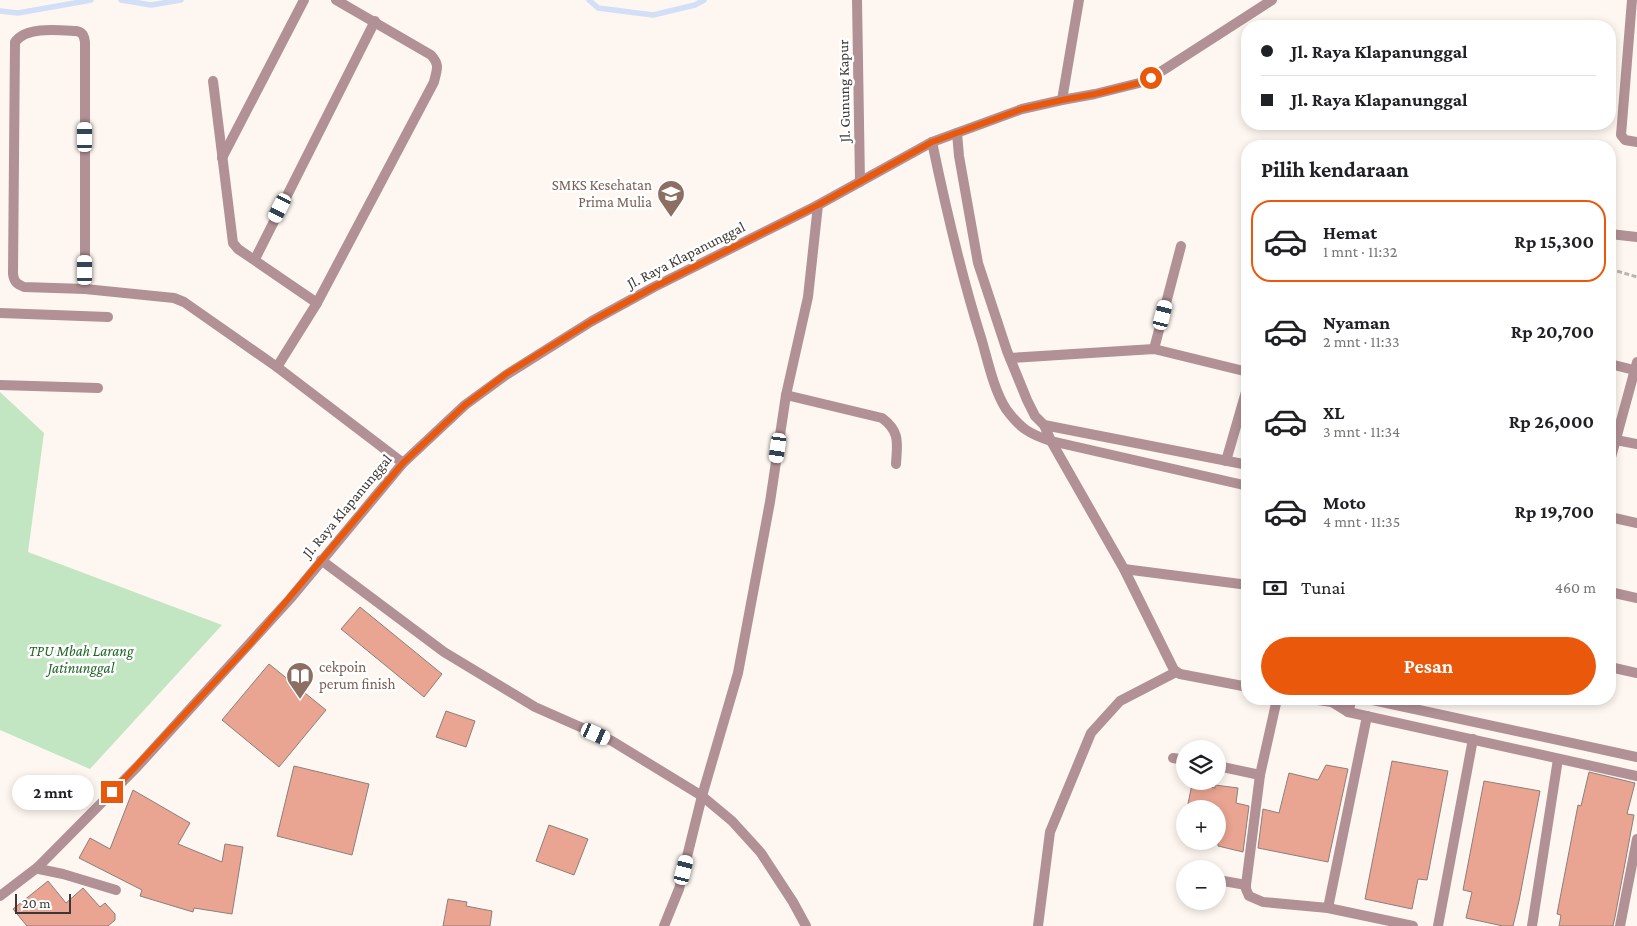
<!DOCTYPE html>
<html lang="id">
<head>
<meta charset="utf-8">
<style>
  body { margin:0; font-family:"Crimson Pro",serif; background:#f2f2f2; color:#202124; height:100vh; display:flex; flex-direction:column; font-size:19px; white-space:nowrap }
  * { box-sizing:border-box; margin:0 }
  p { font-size:16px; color:#757577 }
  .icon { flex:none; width:28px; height:28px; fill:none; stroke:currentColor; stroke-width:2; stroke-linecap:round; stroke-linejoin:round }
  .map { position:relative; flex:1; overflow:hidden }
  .panel { position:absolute; left:1241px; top:140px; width:375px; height:565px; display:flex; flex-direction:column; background:#fff; border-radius:20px; box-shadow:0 2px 8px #0003 }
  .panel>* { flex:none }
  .hud { position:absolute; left:1241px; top:20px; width:375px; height:110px; border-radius:20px; box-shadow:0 2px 8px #0003; display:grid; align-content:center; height:110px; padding:0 20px; background:#fff }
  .fabs { position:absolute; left:1176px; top:740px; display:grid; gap:10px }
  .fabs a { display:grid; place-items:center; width:50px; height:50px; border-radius:50%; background:#fff; box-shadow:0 2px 8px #0003; font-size:25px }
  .scale { position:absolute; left:15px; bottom:12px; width:56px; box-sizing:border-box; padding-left:5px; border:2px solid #3c3734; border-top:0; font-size:14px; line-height:18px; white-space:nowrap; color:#3c3734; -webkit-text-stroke:4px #fff; paint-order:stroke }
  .end { position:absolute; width:22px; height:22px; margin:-11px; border:6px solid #ea580c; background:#fff; box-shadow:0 0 0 2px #fff }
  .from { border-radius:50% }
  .bubble { position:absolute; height:35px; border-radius:18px; background:#fff; box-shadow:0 2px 8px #0003; font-size:16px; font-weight:700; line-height:35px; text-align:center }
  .car { position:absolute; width:15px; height:30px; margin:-15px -8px; border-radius:6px; box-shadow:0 0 4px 1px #0007; background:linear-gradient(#fff 24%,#345 0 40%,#fff 0 76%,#345 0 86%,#fff 0) }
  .hud b { display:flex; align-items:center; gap:18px; height:48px; font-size:19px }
  .hud b+b { border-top:1px solid #e0e0e0 }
  .hud i { width:12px; height:12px; background:#202124 }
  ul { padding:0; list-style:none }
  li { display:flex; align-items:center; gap:15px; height:82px; margin:0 10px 8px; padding:0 10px; border:2px solid transparent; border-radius:20px }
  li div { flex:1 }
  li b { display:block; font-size:19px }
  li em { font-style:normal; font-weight:700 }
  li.on { border-color:#ea580c }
  li>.icon { width:45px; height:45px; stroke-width:1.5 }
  h2 { padding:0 20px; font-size:22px; line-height:60px }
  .pay { display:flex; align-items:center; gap:12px; height:55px; padding:0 20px; font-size:19px }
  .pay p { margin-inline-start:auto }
  .button { display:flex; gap:10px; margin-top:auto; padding:10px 20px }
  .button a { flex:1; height:58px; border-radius:30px; background:#ea580c; color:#fff; font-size:20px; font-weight:700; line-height:58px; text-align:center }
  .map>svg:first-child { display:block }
  .green { fill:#c1e6c1 }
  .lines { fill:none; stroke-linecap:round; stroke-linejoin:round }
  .stream { stroke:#d2dff6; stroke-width:5.5 }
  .building { fill:#e9a492; stroke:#8c7f7c }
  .path { stroke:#bab4af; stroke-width:3; stroke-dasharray:5 2.5; stroke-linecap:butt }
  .service { stroke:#b19196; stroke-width:10 }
  .minor { stroke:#b19196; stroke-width:10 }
  .tertiary { stroke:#b19196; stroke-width:10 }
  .route { stroke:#ea580c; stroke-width:6 }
  .labels { text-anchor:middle; stroke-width:5; stroke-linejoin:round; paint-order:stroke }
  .street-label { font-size:15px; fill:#3c3734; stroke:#fff }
  .education-label { font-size:15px; fill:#785e54; stroke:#fff; text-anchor:end }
  .park-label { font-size:15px; font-style:italic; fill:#226628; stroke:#fff }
</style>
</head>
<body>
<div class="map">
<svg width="1637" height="926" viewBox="0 0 1637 926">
  <rect width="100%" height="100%" fill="#fef7f1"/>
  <path class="green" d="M 0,392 L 44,433 L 28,552 L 222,625 L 90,769 L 0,730 Z"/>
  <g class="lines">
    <g class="stream">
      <path d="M 121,0 L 151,5 L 181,0"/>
      <path d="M 589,0 L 598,8 L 653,15 L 695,5 L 704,0"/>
      <path d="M 0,11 L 18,13 L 91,0"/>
    </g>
  </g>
  <g class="building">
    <path d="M 360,607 L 442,674 L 424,697 L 341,629 Z"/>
    <path d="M 269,664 L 326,710 L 279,767 L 222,720 Z"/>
    <path d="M 446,711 L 475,721 L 466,747 L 436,737 Z"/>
    <path d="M 1392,761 L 1448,771 L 1427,880 L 1418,879 L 1412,909 L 1365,899 Z"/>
    <path d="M 1326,765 L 1348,769 L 1328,862 L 1258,848 L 1263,809 L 1279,813 L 1289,773 L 1318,780 Z"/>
    <path d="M 294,766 L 369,784 L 352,855 L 277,836 Z"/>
    <path d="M 1589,772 L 1635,783 L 1627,814 L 1634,815 L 1615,917 L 1613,926 L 1559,926 L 1561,915 L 1557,914 L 1578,805 L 1581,806 Z"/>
    <path d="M 1484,781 L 1540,791 L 1519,901 L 1513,926 L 1503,926 L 1466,918 L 1472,892 L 1463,890 Z"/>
    <path d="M 1192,784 L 1215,788 L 1215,785 L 1238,788 L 1236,803 L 1249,806 L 1243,852 L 1218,846 L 1218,809 L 1187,809 Z"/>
    <path d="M 133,790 L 190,823 L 178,844 L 222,862 L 225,844 L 243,847 L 232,914 L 194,908 L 193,912 L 140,896 L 142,890 L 79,858 L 90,838 L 110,849 Z"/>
    <path d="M 549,825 L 588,839 L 574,875 L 536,861 Z"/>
    <path d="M 48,881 L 66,903 L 83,888 L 100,907 L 105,903 L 115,914 L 115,920 L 108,926 L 27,926 L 13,909 Z"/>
    <path d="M 448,899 L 467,902 L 466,906 L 492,911 L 490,926 L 443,926 Z"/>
  </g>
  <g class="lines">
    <path class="path" d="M 1610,269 L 1637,277"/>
    <path class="service" d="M 38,867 L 39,869 L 63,874 L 116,890"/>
    <g class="minor">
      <path d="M 857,0 L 860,182"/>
      <path d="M 1632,0 L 1621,135 L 1625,140 L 1637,142"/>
      <path d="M 213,81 L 233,243 L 238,249 L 317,303"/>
      <path d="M 1062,100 L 1079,0"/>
      <path d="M 957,133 L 959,156 L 978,263 L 1007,351 L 1027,400 L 1035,416 L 1044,425 L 1051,441 L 1124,569 L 1174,670 L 1180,674 L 1248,687"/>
      <path d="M 932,142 C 946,209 961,275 982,341 C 988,362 994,390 1006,409 C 1020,428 1029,434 1051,441 L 1248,486"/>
      <path d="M 222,158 L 304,0"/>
      <path d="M 1610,234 L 1637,237"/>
      <path d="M 255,259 L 375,21"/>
      <path d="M 85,289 L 85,42 C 84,36 83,32 76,31 C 59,30 26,26 15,42 L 13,274 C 14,282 17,284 24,287 L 85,289 L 174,298 L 184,302 L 277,367 L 403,463"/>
      <path d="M 0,313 L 108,317"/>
      <path d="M 1154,349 L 1181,246"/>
      <path d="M 1010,358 L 1154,349 L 1248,372"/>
      <path d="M 1610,364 L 1634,370"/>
      <path d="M 277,367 L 317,303 L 434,82 C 437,69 440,65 431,55 L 336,0"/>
      <path d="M 0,385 L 98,388"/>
      <path d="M 786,395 L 882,418 C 901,432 897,444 896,464"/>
      <path d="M 1044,425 L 1248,465"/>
      <path d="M 1616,440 L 1637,444"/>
      <path d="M 1226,461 L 1248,385"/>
      <path d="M 1610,461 L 1637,362"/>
      <path d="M 1610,517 L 1637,523"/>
      <path d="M 321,560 L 444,652 L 535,707 L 612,741 L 702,796 L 732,821 L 761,853 L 793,902 L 806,926"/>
      <path d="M 1124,569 L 1248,585"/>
      <path d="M 1610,592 L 1637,598"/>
      <path d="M 1610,667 L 1637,673"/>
      <path d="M 1277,699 L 1260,775 L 1246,885 L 1246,889 L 1249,896 L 1263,902 L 1328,908 L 1413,926"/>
      <path d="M 1311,699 L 1332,702 L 1348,712 L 1637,776"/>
      <path d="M 1368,699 L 1637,757"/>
      <path d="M 1348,712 L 1352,699"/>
      <path d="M 1173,758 L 1185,760"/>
      <path d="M 1218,766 L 1260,775"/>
      <path d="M 1218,880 L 1246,885"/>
      <path d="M 1328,908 L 1367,716"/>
      <path d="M 664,926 L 679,889 L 702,796 L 738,673 L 770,502 L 786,395 L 808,297 L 818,205"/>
      <path d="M 1038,926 L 1050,832 L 1091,733 L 1120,701 L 1176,672"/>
      <path d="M 1438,926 L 1473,739"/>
      <path d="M 1532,926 L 1558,759"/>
      <path d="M 1620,926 L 1637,839"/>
    </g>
    <path class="tertiary" d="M 0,896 L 38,867 L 137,767 L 290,599 L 403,463 L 465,405 L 506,375 L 592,321 L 654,287 L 818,205 L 932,142 L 1022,109 L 1062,100 L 1095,94 L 1139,83 L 1151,78 L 1272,0"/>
  </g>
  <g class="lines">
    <path class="route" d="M 112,792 L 251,643 L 403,463 L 465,405 L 506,374 L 592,321 L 654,287 L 818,205 L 932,142 L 1022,109 L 1062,100 L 1095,94 L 1139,83 L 1151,78"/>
  </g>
  <defs>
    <symbol id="school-pin" viewBox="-11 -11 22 30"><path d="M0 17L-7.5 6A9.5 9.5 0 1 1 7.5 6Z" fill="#8d6e63" stroke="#fff"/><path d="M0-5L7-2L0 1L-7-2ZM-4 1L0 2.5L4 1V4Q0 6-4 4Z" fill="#fff"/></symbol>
    <symbol id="library-pin" viewBox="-11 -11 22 30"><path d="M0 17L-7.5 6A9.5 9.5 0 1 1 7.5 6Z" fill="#8d6e63" stroke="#fff"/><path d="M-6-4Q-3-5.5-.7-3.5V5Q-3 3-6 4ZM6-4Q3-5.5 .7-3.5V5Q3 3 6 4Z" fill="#fff"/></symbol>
  </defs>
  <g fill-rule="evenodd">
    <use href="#school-pin" x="655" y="178" width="32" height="43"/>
    <use href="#library-pin" x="284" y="660" width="32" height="43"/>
  </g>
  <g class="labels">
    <g class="street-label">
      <text transform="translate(844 91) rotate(-91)" y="5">Jl. Gunung Kapur</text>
      <text transform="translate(686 255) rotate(-27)" y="5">Jl. Raya Klapanunggal</text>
      <text transform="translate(347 506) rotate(-50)" y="5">Jl. Raya Klapanunggal</text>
    </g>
    <g class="education-label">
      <text x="652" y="190">SMKS Kesehatan<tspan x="652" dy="17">Prima Mulia</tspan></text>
      <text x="319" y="672" text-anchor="start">cekpoin<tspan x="319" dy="17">perum finish</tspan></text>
    </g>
    <g class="park-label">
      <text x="81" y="656">TPU Mbah Larang<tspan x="81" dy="17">Jatinunggal</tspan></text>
    </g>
  </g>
</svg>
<div class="fabs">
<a><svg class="icon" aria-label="layers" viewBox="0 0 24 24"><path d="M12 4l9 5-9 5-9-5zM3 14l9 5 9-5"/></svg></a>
<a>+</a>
<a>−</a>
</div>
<div class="scale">20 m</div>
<i class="end from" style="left:1151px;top:78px"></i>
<i class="end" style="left:112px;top:792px"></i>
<div class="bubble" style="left:12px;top:775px;width:82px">2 mnt</div>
<i class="car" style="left:85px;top:137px;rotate:0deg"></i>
<i class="car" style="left:280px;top:208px;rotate:207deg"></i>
<i class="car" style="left:85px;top:270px;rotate:0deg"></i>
<i class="car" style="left:1163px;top:315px;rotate:14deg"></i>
<i class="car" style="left:778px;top:448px;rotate:188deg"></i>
<i class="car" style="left:596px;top:734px;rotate:114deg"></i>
<i class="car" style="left:684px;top:870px;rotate:14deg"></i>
<div class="hud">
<b><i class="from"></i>Jl. Raya Klapanunggal</b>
<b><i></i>Jl. Raya Klapanunggal</b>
</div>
<section class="panel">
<h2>Pilih kendaraan</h2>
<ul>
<li class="on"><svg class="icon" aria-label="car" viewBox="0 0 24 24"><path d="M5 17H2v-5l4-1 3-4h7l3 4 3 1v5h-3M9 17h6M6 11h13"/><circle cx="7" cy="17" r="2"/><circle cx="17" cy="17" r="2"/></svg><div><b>Hemat</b><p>1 mnt · 11:32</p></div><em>Rp 15,300</em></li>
<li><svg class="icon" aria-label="car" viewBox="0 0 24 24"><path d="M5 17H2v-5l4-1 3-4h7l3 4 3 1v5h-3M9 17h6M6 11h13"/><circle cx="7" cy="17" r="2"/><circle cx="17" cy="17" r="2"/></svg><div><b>Nyaman</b><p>2 mnt · 11:33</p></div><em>Rp 20,700</em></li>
<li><svg class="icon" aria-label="car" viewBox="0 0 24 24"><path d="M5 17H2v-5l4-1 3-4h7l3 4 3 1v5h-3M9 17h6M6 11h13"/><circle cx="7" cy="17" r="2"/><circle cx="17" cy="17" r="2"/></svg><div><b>XL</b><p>3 mnt · 11:34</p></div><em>Rp 26,000</em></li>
<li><svg class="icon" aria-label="car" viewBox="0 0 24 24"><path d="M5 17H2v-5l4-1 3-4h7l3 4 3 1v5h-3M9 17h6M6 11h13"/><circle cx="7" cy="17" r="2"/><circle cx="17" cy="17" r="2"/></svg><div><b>Moto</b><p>4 mnt · 11:35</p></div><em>Rp 19,700</em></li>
</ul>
<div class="pay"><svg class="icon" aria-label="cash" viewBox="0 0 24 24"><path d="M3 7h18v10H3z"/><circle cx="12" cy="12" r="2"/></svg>Tunai<p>460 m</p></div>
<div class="button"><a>Pesan</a></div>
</section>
</div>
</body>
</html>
